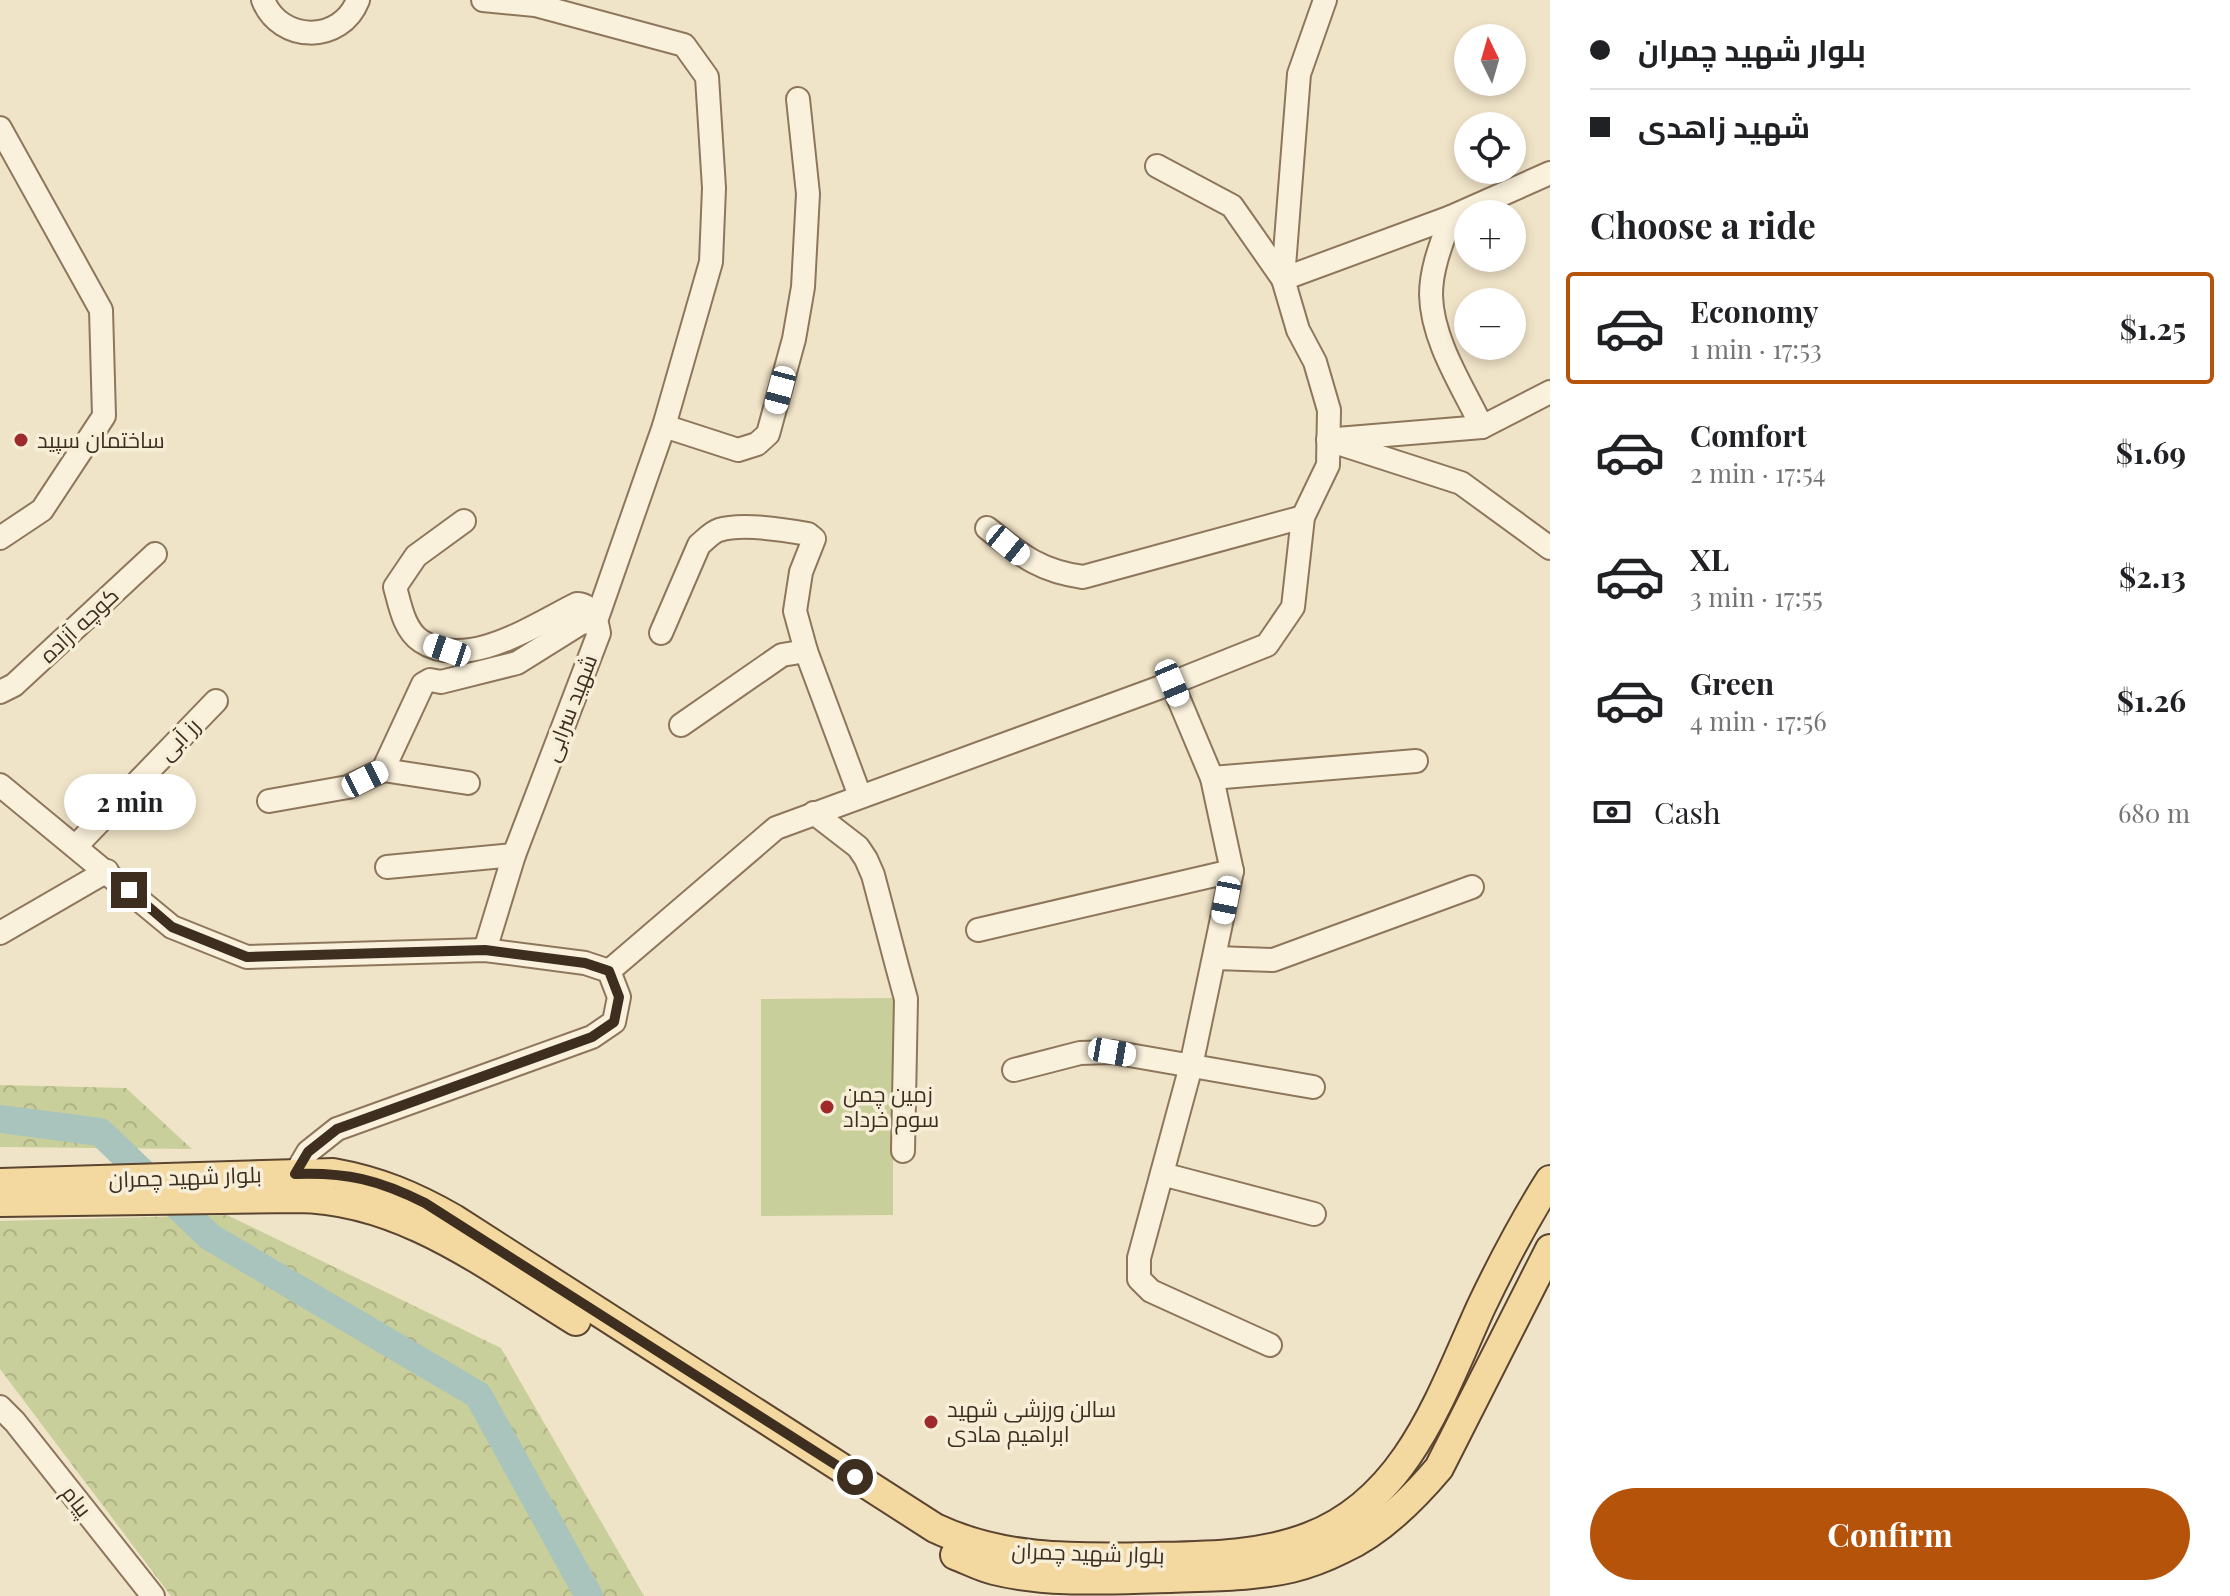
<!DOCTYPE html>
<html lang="en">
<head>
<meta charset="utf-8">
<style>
  body { margin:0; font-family:"Playfair Display",Cairo,serif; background:#f2f2f2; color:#202124; height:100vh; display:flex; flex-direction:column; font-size:30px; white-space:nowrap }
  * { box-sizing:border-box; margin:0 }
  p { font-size:26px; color:#757577 }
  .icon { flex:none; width:44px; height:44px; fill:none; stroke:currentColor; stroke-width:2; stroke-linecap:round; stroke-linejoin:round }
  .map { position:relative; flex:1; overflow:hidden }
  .sheet { display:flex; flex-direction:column; background:#fff; width:680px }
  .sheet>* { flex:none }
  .guide { display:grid; align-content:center; height:176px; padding:0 40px; background:#fff }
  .needle { width:52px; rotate:355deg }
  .fabs { position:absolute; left:1454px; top:24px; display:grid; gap:16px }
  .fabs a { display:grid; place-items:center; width:72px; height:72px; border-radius:50%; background:#fff; box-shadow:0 4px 12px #0003; font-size:40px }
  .end { position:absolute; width:36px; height:36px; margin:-18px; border:10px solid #3d2e20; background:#fff; box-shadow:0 0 0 4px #fff }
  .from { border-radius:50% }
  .bubble { position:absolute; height:56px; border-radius:28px; background:#fff; box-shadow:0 4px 12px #0003; font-size:26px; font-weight:700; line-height:56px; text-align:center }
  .car { position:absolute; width:24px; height:48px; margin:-24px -12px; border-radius:10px; box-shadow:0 0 6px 2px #0007; background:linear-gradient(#fff 24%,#345 0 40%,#fff 0 76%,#345 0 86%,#fff 0) }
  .guide b { display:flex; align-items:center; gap:28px; height:76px; font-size:30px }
  .guide b+b { border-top:2px solid #e0e0e0 }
  .guide i { width:20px; height:20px; background:#202124 }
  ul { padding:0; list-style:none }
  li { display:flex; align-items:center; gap:24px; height:112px; margin:0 16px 12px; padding:0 24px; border:4px solid transparent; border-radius:8px }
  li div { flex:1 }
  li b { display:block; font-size:30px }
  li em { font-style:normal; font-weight:700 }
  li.selected { border-color:#b45309 }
  li>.icon { width:72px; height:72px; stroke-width:1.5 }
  h2 { padding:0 40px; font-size:36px; line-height:96px }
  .pay { display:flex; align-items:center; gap:20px; height:88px; padding:0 40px; font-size:30px }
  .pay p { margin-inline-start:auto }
  .primary-button { display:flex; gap:16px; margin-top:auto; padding:16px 40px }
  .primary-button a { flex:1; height:92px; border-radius:48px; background:#b45309; color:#fff; font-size:32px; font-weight:700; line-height:92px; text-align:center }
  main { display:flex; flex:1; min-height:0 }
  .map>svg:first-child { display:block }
  .grass { fill:#c9cf9b }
  .forest { fill:url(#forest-crowns) }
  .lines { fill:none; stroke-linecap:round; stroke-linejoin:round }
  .river { stroke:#a9c4bc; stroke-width:28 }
  .minor-casing { stroke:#8d765c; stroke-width:26 }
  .major-casing { stroke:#5b4430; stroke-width:32 }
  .minor { stroke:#faf1dc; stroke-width:22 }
  .major { stroke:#f3d9a0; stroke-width:28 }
  .route { stroke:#3d2e20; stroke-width:10 }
  .poi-dot { fill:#9e2a2b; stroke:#f7eed8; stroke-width:3 }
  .labels { text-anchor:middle; stroke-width:7; stroke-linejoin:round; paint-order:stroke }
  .poi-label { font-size:22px; fill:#3d2e20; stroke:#f7eed8; text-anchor:start }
  .street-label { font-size:22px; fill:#3d2e20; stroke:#f7eed8 }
</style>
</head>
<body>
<main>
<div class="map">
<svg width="1550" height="1596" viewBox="0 0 1550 1596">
  <defs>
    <pattern id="forest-crowns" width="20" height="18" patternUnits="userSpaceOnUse" patternTransform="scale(2)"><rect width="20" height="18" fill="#c9cf9b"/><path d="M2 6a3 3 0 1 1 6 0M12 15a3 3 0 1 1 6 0" fill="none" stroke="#aeb285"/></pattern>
  </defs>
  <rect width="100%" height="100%" fill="#f0e4c8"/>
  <path class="grass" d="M 893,998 L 893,1215 L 761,1216 L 761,999 Z"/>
  <g class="forest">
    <path d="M 0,1085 L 126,1088 L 192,1149 L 0,1147 Z"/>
    <path d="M 227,1215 L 501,1348 L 644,1596 L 171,1596 L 0,1369 L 0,1221 Z"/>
  </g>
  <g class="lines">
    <path class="river" d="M 0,1119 L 100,1132 L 210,1237 L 478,1395 L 589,1596"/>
    <defs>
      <g id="minor">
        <path d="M 263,0 C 280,43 341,44 358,0"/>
        <path d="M 483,0 L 535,5 L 684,45 L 707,77 L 714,188 L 711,262 L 664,426 L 596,621"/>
        <path d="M 0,128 L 101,310 L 104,416 L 42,510 L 0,538"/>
        <path d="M 1157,166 L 1232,206 L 1283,279"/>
        <path d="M 1451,217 C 1442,242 1431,268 1431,295 C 1432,341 1463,387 1482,427"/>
        <path d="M 1283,279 L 1299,74 L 1325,0"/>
        <path d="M 664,426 L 738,450 L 757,444 L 768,434 L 794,339 L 803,287 L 808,194 L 798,99"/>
        <path d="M 1337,439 L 1482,427 L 1550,392"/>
        <path d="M 1328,440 L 1461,483 L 1550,548"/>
        <path d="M 464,521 L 416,556 L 395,587 C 400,605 404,630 421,641 C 467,672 536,624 577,604 C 591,604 597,621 599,633 L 514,855 L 485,950"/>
        <path d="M 987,528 C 1021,555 1039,571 1083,577 L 1303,517"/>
        <path d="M 661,633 L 699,545 C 705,540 712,532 719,530 C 741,523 786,530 808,534 L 814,539 L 801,572 L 795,611 L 806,651 L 860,796"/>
        <path d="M 1172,683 L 1212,778 L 1232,871 L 1191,1066 L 1139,1258 L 1139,1279 L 1151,1291 L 1270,1345"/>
        <path d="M 0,692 L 14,685 L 155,554"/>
        <path d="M 681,725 L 782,655 L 806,651"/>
        <path d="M 383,770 L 468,783"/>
        <path d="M 1212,778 L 1416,761"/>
        <path d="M 0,785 L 172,927 L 247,957 L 485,950 L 585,963 L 609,971 L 619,997 L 614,1022 L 592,1037 L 337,1129 L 308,1152 L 295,1174"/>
        <path d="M 269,801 L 348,787 L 383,770 L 423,684 L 430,680 L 441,682 L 517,663 L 581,623 L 596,621"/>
        <path d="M 814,813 L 858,847 L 866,859 L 873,875 L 897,966 L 906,999 L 903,1151"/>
        <path d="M 76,846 L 216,701"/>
        <path d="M 387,867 L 514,855"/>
        <path d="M 978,930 L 1232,871"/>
        <path d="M 0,933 L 107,871"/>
        <path d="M 1216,958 L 1273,960 L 1472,887"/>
        <path d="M 609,971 L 776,828 L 1172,683 L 1267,645 L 1293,607 L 1303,517 L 1328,465 L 1329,410 L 1315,362 L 1298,330 L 1283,279 L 1451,217 L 1550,173"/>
        <path d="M 1014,1070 L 1080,1053 L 1112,1052 L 1313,1087"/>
        <path d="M 1162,1174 L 1314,1214"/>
        <path d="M 0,1407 L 15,1422 L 153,1596"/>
      </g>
      <g id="major">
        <path d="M 0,1183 L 333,1173 C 378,1181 414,1196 454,1219 L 935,1528 C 1005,1561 1078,1558 1154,1557 C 1206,1556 1260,1556 1309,1537 C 1407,1500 1441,1395 1481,1307 C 1502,1263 1524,1221 1550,1180"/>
        <path d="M 0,1202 L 297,1198 C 403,1199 488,1267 576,1321"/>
        <path d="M 955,1555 C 968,1560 981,1567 994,1570 C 1050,1584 1113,1579 1170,1578 C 1210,1576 1252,1577 1291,1568 C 1308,1564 1326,1557 1342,1549 C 1380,1532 1412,1500 1439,1468 L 1550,1249"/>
      </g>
    </defs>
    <use href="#minor" class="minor-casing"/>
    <use href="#major" class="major-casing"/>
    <use href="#minor" class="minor"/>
    <use href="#major" class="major"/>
  </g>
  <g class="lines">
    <path class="route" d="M 129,890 L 172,927 L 247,957 L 485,950 L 585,963 L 609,971 L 619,997 L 614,1022 L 592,1037 L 337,1129 L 308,1152 L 295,1174 C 347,1172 379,1180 425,1203 L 855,1477"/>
  </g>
  <g class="poi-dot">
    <circle cx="21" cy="440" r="8"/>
    <circle cx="827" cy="1107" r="8"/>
    <circle cx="931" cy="1422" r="8"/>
  </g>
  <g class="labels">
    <g class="poi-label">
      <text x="37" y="448">ساختمان سپید</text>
      <text x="843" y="1102">زمین چمن<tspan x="843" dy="25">سوم خرداد</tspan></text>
      <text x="947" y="1417">سالن ورزشی شهید<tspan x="947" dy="25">ابراهیم هادی</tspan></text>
    </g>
    <g class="street-label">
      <text transform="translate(79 625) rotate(-43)" y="8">کوچه آزاده</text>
      <text transform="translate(570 708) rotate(-69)" y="8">شهید سرابی</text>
      <text transform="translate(179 739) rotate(-46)" y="8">رز آبی</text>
      <text transform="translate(185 1177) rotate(-2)" y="8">بلوار شهید چمران</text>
      <text transform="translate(77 1501) rotate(52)" y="8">پیام</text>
      <text transform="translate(1088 1553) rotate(2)" y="8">بلوار شهید چمران</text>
    </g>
  </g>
</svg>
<div class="fabs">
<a><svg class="needle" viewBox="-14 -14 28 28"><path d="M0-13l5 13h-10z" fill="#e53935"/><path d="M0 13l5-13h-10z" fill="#757577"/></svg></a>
<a><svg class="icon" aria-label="locate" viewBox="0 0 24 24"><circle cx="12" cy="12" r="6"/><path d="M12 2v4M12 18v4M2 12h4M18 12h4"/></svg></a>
<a>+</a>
<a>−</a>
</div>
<i class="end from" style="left:855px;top:1477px"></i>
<i class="end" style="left:129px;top:890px"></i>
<div class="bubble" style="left:64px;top:774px;width:132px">2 min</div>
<i class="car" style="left:780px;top:390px;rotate:195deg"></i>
<i class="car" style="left:1008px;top:545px;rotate:129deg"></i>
<i class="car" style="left:447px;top:650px;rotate:289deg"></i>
<i class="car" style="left:1172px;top:683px;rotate:157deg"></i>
<i class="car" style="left:365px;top:779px;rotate:63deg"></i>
<i class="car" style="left:1226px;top:900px;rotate:191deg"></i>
<i class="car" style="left:1112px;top:1052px;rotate:100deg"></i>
</div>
<section class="sheet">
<div class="guide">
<b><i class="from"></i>بلوار شهید چمران</b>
<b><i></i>شهید زاهدی</b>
</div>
<h2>Choose a ride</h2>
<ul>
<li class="selected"><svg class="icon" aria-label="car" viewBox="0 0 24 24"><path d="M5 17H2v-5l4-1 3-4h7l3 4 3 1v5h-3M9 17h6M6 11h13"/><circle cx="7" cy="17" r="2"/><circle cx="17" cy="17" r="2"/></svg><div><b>Economy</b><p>1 min · 17:53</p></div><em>$1.25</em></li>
<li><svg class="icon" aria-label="car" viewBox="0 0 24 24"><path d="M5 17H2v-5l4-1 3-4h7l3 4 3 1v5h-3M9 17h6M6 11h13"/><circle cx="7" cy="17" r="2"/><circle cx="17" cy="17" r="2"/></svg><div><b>Comfort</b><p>2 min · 17:54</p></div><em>$1.69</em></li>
<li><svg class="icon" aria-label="car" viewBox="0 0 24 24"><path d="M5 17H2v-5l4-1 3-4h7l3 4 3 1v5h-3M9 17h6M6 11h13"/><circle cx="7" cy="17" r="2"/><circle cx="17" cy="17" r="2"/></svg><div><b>XL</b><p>3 min · 17:55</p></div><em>$2.13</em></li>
<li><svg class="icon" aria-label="car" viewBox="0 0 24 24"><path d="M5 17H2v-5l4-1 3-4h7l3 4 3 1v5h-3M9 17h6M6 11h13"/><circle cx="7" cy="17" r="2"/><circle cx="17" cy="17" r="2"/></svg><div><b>Green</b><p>4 min · 17:56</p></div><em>$1.26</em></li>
</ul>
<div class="pay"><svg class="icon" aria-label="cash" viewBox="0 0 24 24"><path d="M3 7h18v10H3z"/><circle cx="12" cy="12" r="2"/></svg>Cash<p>680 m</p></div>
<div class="primary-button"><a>Confirm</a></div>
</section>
</main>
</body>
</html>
